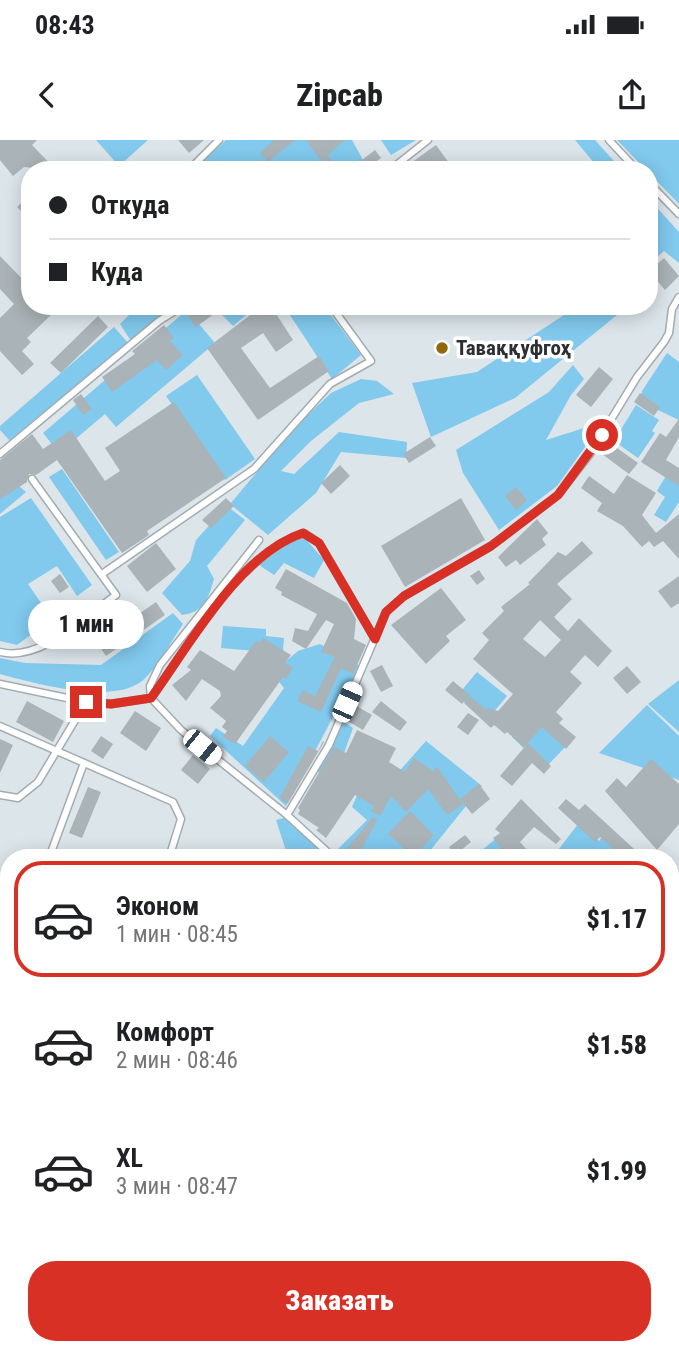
<!DOCTYPE html>
<html lang="ru">
<head>
<meta charset="utf-8">
<style>
  body { margin:0; font-family:"Roboto Condensed",sans-serif; background:#f2f2f2; color:#202124; height:100vh; display:flex; flex-direction:column; font-size:26px; white-space:nowrap }
  * { box-sizing:border-box; margin:0 }
  p { font-size:23px; color:#757577 }
  .icon { flex:none; width:38px; height:38px; fill:none; stroke:currentColor; stroke-width:2; stroke-linecap:round; stroke-linejoin:round }
  .map { position:relative; flex:1; overflow:hidden }
  .details { position:absolute; left:0px; top:709px; width:679px; height:506px; display:flex; flex-direction:column; background:#fff; border-radius:28px 28px 0 0; box-shadow:0 4px 18px #0003 }
  .details>* { flex:none }
  .top-card { position:absolute; left:21px; top:21px; width:637px; height:154px; border-radius:28px; box-shadow:0 4px 18px #0003; display:grid; align-content:center; height:154px; padding:0 28px; background:#fff }
  .end { position:absolute; width:32px; height:32px; margin:-16px; border:9px solid #d93025; background:#fff; box-shadow:0 0 0 4px #fff }
  .from { border-radius:50% }
  .bubble { position:absolute; height:49px; border-radius:24px; background:#fff; box-shadow:0 4px 18px #0003; font-size:23px; font-weight:800; line-height:49px; text-align:center }
  .car { position:absolute; width:21px; height:42px; margin:-21px -10px; border-radius:9px; box-shadow:0 0 5px 2px #0007; background:linear-gradient(#fff 24%,#345 0 40%,#fff 0 76%,#345 0 86%,#fff 0) }
  .top-card b { display:flex; align-items:center; gap:24px; height:66px; font-size:26px }
  .top-card b+b { border-top:2px solid #e0e0e0 }
  .top-card i { width:18px; height:18px; background:#202124 }
  ul { padding:12px 0 0; list-style:none }
  li { display:flex; align-items:center; gap:21px; height:116px; margin:0 14px 10px; padding:0 14px; border:4px solid transparent; border-radius:28px }
  li div { flex:1 }
  li b { display:block; font-size:26px }
  li em { font-style:normal; font-weight:800 }
  li.selected { border-color:#d93025 }
  li>.icon { width:63px; height:63px; stroke-width:1.5 }
  .primary-button { display:flex; gap:14px; margin-top:auto; padding:14px 28px }
  .primary-button a { flex:1; height:80px; border-radius:28px; background:#d93025; color:#fff; font-size:28px; font-weight:800; line-height:80px; text-align:center }
  .status { display:flex; justify-content:space-between; align-items:center; height:49px; padding:0 35px; background:#fff; direction:ltr }
  .status svg { height:19px; fill:currentColor }
  header { display:flex; justify-content:space-between; align-items:center; height:91px; padding:0 28px; background:#fff; font-size:32px; font-weight:800 }
  .map>svg:first-child { display:block }
  .green { fill:#81c9ed }
  .building { fill:#aab3b7; fill-rule:evenodd }
  .lines { fill:none; stroke-linecap:round; stroke-linejoin:round }
  .service-casing { stroke:#a3acb0; stroke-width:9 }
  .service { stroke:#fff; stroke-width:6 }
  .route { stroke:#d93025; stroke-width:9 }
  .poi-dot { fill:#90680e; stroke:#fff; stroke-width:2.5 }
  .labels { text-anchor:middle; stroke-width:7; stroke-linejoin:round; paint-order:stroke }
  .poi-label { font-size:21px; font-weight:bold; fill:#2d3032; stroke:#fff; text-anchor:start }
</style>
</head>
<body>
<div class="status"><b>08:43</b><svg viewBox="0 0 49 12"><path d="M0 12V9h3v3zM5 12V6h3v6zM10 12V3h3v9zM15 12V0h3v12zM26 1h20v11H26zM47 4h2v5h-2z"/></svg></div>
<header><svg class="icon" aria-label="back" viewBox="0 0 24 24"><path d="M15 5l-7 7 7 7"/></svg>Zipcab<svg class="icon" aria-label="share" viewBox="0 0 24 24"><path d="M12 15V3M7 8l5-5 5 5M5 13v7h14v-7"/></svg></header>
<div class="map">
<svg width="679" height="1213" viewBox="0 0 679 1213">
  <rect width="100%" height="100%" fill="#dce5ea"/>
  <g class="green">
    <path d="M 96,0 L 148,0 L 119,26 Z"/>
    <path d="M 226,0 L 352,0 L 368,29 L 194,30 Z"/>
    <path d="M 381,0 L 416,0 L 391,15 Z"/>
    <path d="M 575,0 L 595,0 L 622,30 L 600,30 Z"/>
    <path d="M 617,0 L 679,0 L 679,64 Z"/>
    <path d="M 649,59 L 679,92 L 679,123 L 664,111 L 649,124 L 649,100 L 655,96 L 649,89 Z"/>
    <path d="M 133,166 L 181,166 L 131,201 L 120,184 L 135,169 Z"/>
    <path d="M 226,166 L 257,166 L 233,186 L 218,171 Z"/>
    <path d="M 284,166 L 324,166 L 361,215 L 332,239 Z"/>
    <path d="M 566,166 L 628,166 L 515,258 L 431,297 L 412,243 L 477,232 L 567,173 L 570,171 Z"/>
    <path d="M 187,170 L 215,203 L 116,287 L 105,274 L 59,313 L 43,293 Z"/>
    <path d="M 114,187 L 129,204 L 11,302 L 0,290 L 0,286 Z"/>
    <path d="M 667,213 L 679,222 L 679,280 L 641,262 L 642,251 Z"/>
    <path d="M 573,225 L 584,239 L 571,255 L 546,300 L 603,282 L 557,346 L 499,390 L 463,333 L 456,310 L 549,252 Z"/>
    <path d="M 197,235 L 255,319 L 225,340 L 166,256 Z"/>
    <path d="M 361,239 L 377,241 L 394,254 L 359,263 L 311,301 L 281,331 L 294,334 L 339,292 L 407,302 L 406,318 L 341,312 L 316,353 L 268,395 L 230,364 L 296,286 L 331,253 Z"/>
    <path d="M 636,265 L 659,280 L 652,291 L 655,293 L 638,318 L 614,301 L 609,309 Z"/>
    <path d="M 62,329 L 119,412 L 106,420 L 49,337 Z"/>
    <path d="M 0,330 L 26,352 L 0,374 Z"/>
    <path d="M 667,334 L 679,341 L 679,362 L 666,382 L 654,375 L 665,357 L 657,351 Z"/>
    <path d="M 31,358 L 92,445 L 77,456 L 57,426 L 28,444 L 52,479 L 17,505 L 0,501 L 0,377 Z"/>
    <path d="M 227,366 L 245,380 L 207,426 L 214,439 C 208,459 204,472 182,475 L 162,453 L 190,421 L 196,400 Z"/>
    <path d="M 304,397 L 324,420 L 314,438 L 284,423 L 274,435 L 259,425 L 291,400 Z"/>
    <path d="M 173,473 L 183,484 C 172,500 156,530 142,541 C 112,565 33,543 0,534 L 0,518 L 25,523 L 101,525 Z"/>
    <path d="M 223,486 L 266,489 L 266,496 L 284,498 L 282,522 L 256,511 L 221,508 Z"/>
    <path d="M 320,504 L 360,526 L 286,666 L 210,596 L 216,588 L 243,606 L 284,548 L 272,533 L 298,511 Z"/>
    <path d="M 477,532 L 507,556 L 487,580 L 457,556 Z"/>
    <path d="M 679,540 L 679,592 L 648,564 Z"/>
    <path d="M 647,565 L 679,596 L 679,640 L 599,613 Z"/>
    <path d="M 537,570 L 571,601 L 545,628 L 512,597 Z"/>
    <path d="M 341,580 L 353,588 L 343,616 L 394,637 L 426,601 L 482,646 L 425,717 L 346,717 L 337,710 L 367,680 L 352,667 L 358,653 L 316,631 Z"/>
    <path d="M 284,678 L 328,717 L 288,717 L 276,680 Z"/>
    <path d="M 578,684 L 599,701 L 605,693 L 636,718 L 552,718 Z"/>
    <path d="M 498,697 L 520,717 L 472,718 Z"/>
    <path d="M 20,1206 L 64,1206 L 58,1213 L 14,1213 Z"/>
    <path d="M 456,1206 L 481,1206 L 487,1213 L 435,1213 Z"/>
  </g>
  <g class="building">
    <path d="M 0,0 L 37,0 L 32,5 L 56,30 L 24,27 L 13,36 L 0,20 Z"/>
    <path d="M 178,0 L 204,0 L 189,13 Z"/>
    <path d="M 274,0 L 295,0 L 268,22 L 260,13 Z"/>
    <path d="M 306,0 L 345,0 L 321,21 Z"/>
    <path d="M 436,5 L 454,30 L 401,30 Z"/>
    <path d="M 375,10 L 381,18 L 365,30 L 349,30 Z"/>
    <path d="M 328,16 L 340,30 L 311,30 Z"/>
    <path d="M 30,55 L 30,80 L 17,67 Z"/>
    <path d="M 0,116 L 30,147 L 30,166 L 48,166 L 54,172 L 27,198 L 31,202 L 22,211 L 34,224 L 22,235 L 0,211 L 0,178 L 14,164 L 0,149 Z"/>
    <path d="M 664,118 L 679,136 L 665,150 L 649,131 Z"/>
    <path d="M 189,166 L 225,166 L 196,187 L 185,172 Z"/>
    <path d="M 262,166 L 271,166 L 293,200 L 276,212 L 263,193 L 241,208 L 270,248 L 319,216 L 329,231 L 258,280 L 207,208 Z"/>
    <path d="M 98,176 L 108,187 L 61,233 L 50,223 Z"/>
    <path d="M 164,185 L 174,198 L 170,201 L 183,215 L 166,230 L 157,220 L 112,252 L 102,237 L 135,214 L 132,211 Z"/>
    <path d="M 599,227 L 613,239 L 591,267 L 576,255 Z"/>
    <path d="M 640,253 L 660,267 L 654,276 L 634,262 Z"/>
    <path d="M 81,254 L 92,269 L 83,275 L 73,260 Z"/>
    <path d="M 174,262 L 226,338 L 147,391 L 149,395 L 122,413 L 57,320 L 36,335 L 29,334 L 27,342 L 0,359 L 0,320 L 32,294 L 43,309 L 71,290 L 105,341 L 120,331 L 105,308 Z"/>
    <path d="M 679,279 L 679,297 L 666,320 L 679,328 L 679,346 L 641,322 L 660,293 L 666,297 Z"/>
    <path d="M 430,297 L 436,306 L 409,323 L 403,314 Z"/>
    <path d="M 610,303 L 638,323 L 629,334 L 602,314 Z"/>
    <path d="M 340,325 L 350,336 L 331,354 L 321,343 Z"/>
    <path d="M 627,335 L 656,353 L 642,375 L 656,393 L 679,374 L 679,419 L 663,401 L 654,407 L 649,401 L 642,407 L 623,386 L 597,371 L 602,363 L 581,348 L 589,336 L 614,354 Z"/>
    <path d="M 516,347 L 527,360 L 516,370 L 505,356 Z"/>
    <path d="M 226,358 L 234,366 L 211,388 L 202,380 Z"/>
    <path d="M 461,358 L 485,400 L 405,447 L 381,406 Z"/>
    <path d="M 537,379 L 548,393 L 542,399 L 546,405 L 520,425 L 516,420 L 506,427 L 498,417 Z"/>
    <path d="M 582,401 L 593,413 L 557,444 L 572,459 L 554,477 L 568,491 L 579,478 L 612,511 L 598,527 L 585,515 L 570,532 L 582,543 L 556,572 L 563,579 L 559,583 L 576,597 L 566,609 L 542,587 L 524,607 L 507,592 L 505,594 L 494,585 L 491,588 L 464,563 L 470,556 L 486,570 L 488,568 L 498,571 L 513,554 L 473,519 L 489,500 L 482,493 L 504,471 L 501,467 L 530,444 L 528,443 L 558,412 L 566,416 ZM 540,480 L 561,500 L 545,517 L 523,499 Z"/>
    <path d="M 156,403 L 176,429 L 147,452 L 127,426 Z"/>
    <path d="M 286,429 L 347,463 L 356,479 L 354,499 L 366,505 L 353,534 L 341,528 L 321,572 L 297,561 L 303,550 L 315,556 L 335,517 L 321,512 L 334,484 L 326,480 L 306,509 L 292,501 L 295,488 L 308,491 L 317,474 L 281,455 L 282,452 L 275,448 Z"/>
    <path d="M 479,430 L 485,439 L 477,445 L 470,436 Z"/>
    <path d="M 60,434 L 69,447 L 60,453 L 51,441 Z"/>
    <path d="M 679,436 L 679,463 L 671,468 L 658,451 Z"/>
    <path d="M 441,448 L 466,480 L 446,496 L 450,501 L 426,524 L 391,485 Z"/>
    <path d="M 156,462 L 165,475 L 106,516 L 97,503 Z"/>
    <path d="M 263,498 L 291,515 L 285,523 L 293,528 L 286,539 L 283,537 L 235,604 L 223,597 L 227,591 L 222,587 L 226,581 L 210,568 L 221,556 L 220,551 L 202,539 L 186,561 L 172,545 L 191,530 L 187,527 L 200,510 L 234,531 L 256,501 L 260,503 Z"/>
    <path d="M 382,525 L 393,546 L 381,552 L 370,531 Z"/>
    <path d="M 627,526 L 641,542 L 627,554 L 613,538 Z"/>
    <path d="M 453,541 L 470,555 L 462,564 L 445,550 Z"/>
    <path d="M 27,561 L 64,581 L 53,602 L 16,582 Z"/>
    <path d="M 381,561 L 407,582 L 400,591 L 372,572 Z"/>
    <path d="M 353,564 L 372,575 L 363,590 L 346,580 Z"/>
    <path d="M 135,571 L 161,588 L 146,611 L 120,593 Z"/>
    <path d="M 468,573 L 479,580 L 468,595 L 457,587 Z"/>
    <path d="M 357,590 L 396,608 L 389,622 L 405,632 L 414,618 L 433,631 L 437,627 L 463,664 L 447,675 L 428,649 L 406,672 L 391,656 L 380,676 L 371,671 L 374,666 L 355,655 L 326,698 L 316,690 L 319,688 L 298,674 L 300,670 L 298,668 L 334,607 L 346,613 Z"/>
    <path d="M 101,596 L 113,604 L 103,619 L 91,611 Z"/>
    <path d="M 270,596 L 289,612 L 264,642 L 245,626 Z"/>
    <path d="M 0,599 L 13,605 L 0,633 Z"/>
    <path d="M 323,601 L 324,602 L 288,663 L 283,661 L 280,657 L 308,606 L 318,611 Z"/>
    <path d="M 528,603 L 551,626 L 544,634 L 532,623 L 512,646 L 500,636 Z"/>
    <path d="M 193,615 L 210,629 L 198,644 L 181,630 Z"/>
    <path d="M 651,619 L 679,644 L 679,684 L 657,710 L 605,651 L 617,638 L 626,647 Z"/>
    <path d="M 479,644 L 490,659 L 472,674 L 460,659 Z"/>
    <path d="M 88,647 L 101,652 L 82,698 L 69,693 Z"/>
    <path d="M 521,659 L 561,699 L 556,704 L 534,687 L 520,702 L 528,711 L 521,718 L 491,718 L 501,708 L 493,698 L 500,693 L 495,689 Z"/>
    <path d="M 566,659 L 579,670 L 585,664 L 644,718 L 624,718 L 600,697 L 595,702 L 558,668 Z"/>
    <path d="M 410,671 L 434,695 L 414,717 L 388,694 Z"/>
    <path d="M 373,677 L 377,680 L 357,718 L 350,718 L 344,712 Z"/>
    <path d="M 465,695 L 471,702 L 455,715 L 449,707 Z"/>
  </g>
  <g class="lines">
    <defs>
      <g id="service">
        <path d="M 609,0 L 637,30"/>
        <path d="M 196,23 L 219,0"/>
        <path d="M 390,30 L 428,0"/>
        <path d="M 649,43 L 679,74"/>
        <path d="M 0,314 L 159,181 L 183,166"/>
        <path d="M 102,434 L 254,329 L 330,244 L 371,221 L 331,166"/>
        <path d="M 375,499 L 319,403 L 304,393 C 239,414 189,506 151,558 L 181,590 L 287,675 L 329,605 L 386,472 L 404,456 L 491,406 L 558,355 L 590,314 L 637,237 L 664,202 L 669,193 L 672,169 L 679,157"/>
        <path d="M 0,512 C 41,522 85,477 116,455 L 32,339"/>
        <path d="M 0,544 L 86,562 L 111,564 L 151,558 L 150,546 L 160,525 L 259,400"/>
        <path d="M 0,586 L 173,662 L 181,679 L 169,718"/>
        <path d="M 0,655 L 18,658 L 38,642 L 86,562"/>
        <path d="M 287,675 L 334,718"/>
        <path d="M 49,718 L 84,623"/>
        <path d="M 0,798 L 9,802"/>
        <path d="M 0,949 L 9,952"/>
        <path d="M 107,1213 L 112,1206"/>
        <path d="M 297,1213 L 302,1206"/>
      </g>
    </defs>
    <use href="#service" class="service-casing"/>
    <use href="#service" class="service"/>
  </g>
  <g class="lines">
    <path class="route" d="M 86,562 L 111,564 L 151,558 C 189,506 239,414 303,393 L 319,403 L 375,499 L 386,472 L 404,456 L 491,406 L 558,355 L 602,295"/>
  </g>
  <circle class="poi-dot" cx="442" cy="208" r="7"/>
  <g class="labels">
    <g class="poi-label">
      <text x="456" y="215">Таваққуфгоҳ</text>
    </g>
  </g>
</svg>
<i class="end from" style="left:602px;top:295px"></i>
<i class="end" style="left:86px;top:562px"></i>
<div class="bubble" style="left:28px;top:460px;width:116px">1 мин</div>
<i class="car" style="left:347px;top:562px;rotate:24deg"></i>
<i class="car" style="left:202px;top:607px;rotate:129deg"></i>
<div class="top-card">
<b><i class="from"></i>Откуда</b>
<b><i></i>Куда</b>
</div>
<section class="details">
<ul>
<li class="selected"><svg class="icon" aria-label="car" viewBox="0 0 24 24"><path d="M5 17H2v-5l4-1 3-4h7l3 4 3 1v5h-3M9 17h6M6 11h13"/><circle cx="7" cy="17" r="2"/><circle cx="17" cy="17" r="2"/></svg><div><b>Эконом</b><p>1 мин · 08:45</p></div><em>$1.17</em></li>
<li><svg class="icon" aria-label="car" viewBox="0 0 24 24"><path d="M5 17H2v-5l4-1 3-4h7l3 4 3 1v5h-3M9 17h6M6 11h13"/><circle cx="7" cy="17" r="2"/><circle cx="17" cy="17" r="2"/></svg><div><b>Комфорт</b><p>2 мин · 08:46</p></div><em>$1.58</em></li>
<li><svg class="icon" aria-label="car" viewBox="0 0 24 24"><path d="M5 17H2v-5l4-1 3-4h7l3 4 3 1v5h-3M9 17h6M6 11h13"/><circle cx="7" cy="17" r="2"/><circle cx="17" cy="17" r="2"/></svg><div><b>XL</b><p>3 мин · 08:47</p></div><em>$1.99</em></li>
</ul>
<div class="primary-button"><a>Заказать</a></div>
</section>
</div>
</body>
</html>
